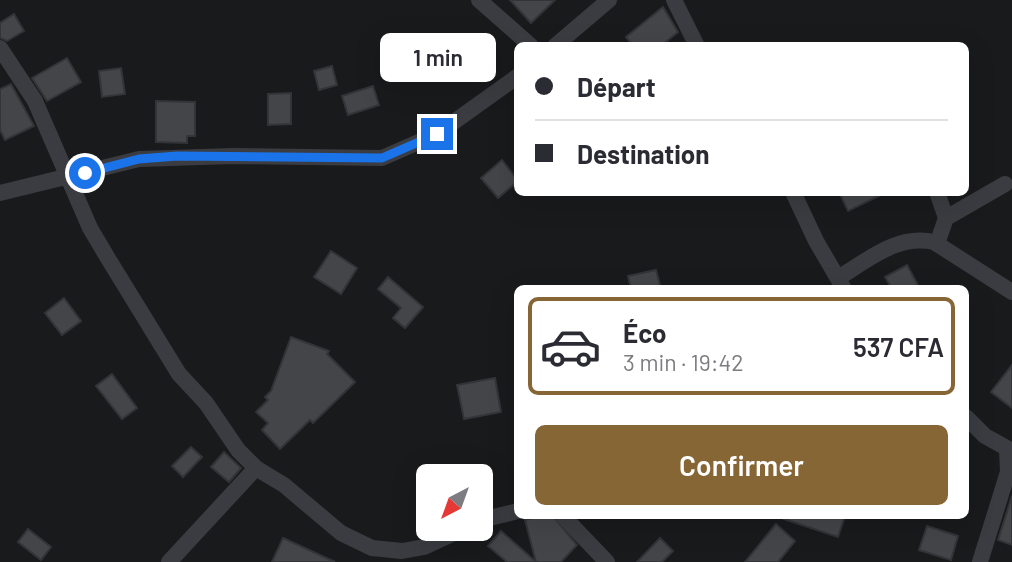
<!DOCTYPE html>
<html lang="fr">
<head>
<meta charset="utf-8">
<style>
  body { margin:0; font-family:Barlow,sans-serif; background:#f2f2f3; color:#2b2b33; height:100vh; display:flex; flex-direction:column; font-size:26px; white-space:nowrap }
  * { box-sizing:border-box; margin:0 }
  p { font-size:23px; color:#7c7c81 }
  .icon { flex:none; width:38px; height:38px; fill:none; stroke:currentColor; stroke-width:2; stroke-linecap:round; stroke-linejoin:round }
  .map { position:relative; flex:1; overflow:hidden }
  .details { position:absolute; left:514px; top:285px; width:455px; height:234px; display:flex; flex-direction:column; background:#fff; border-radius:10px; box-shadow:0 7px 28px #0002 }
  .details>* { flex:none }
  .guide { position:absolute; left:514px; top:42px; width:455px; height:154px; border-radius:10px; box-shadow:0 7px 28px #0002; display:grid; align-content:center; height:154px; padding:0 21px; background:#fff }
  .needle { width:46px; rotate:221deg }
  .tools { position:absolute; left:416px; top:464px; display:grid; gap:14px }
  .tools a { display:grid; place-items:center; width:77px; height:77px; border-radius:10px; background:#fff; box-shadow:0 7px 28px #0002; font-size:35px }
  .end { position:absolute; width:32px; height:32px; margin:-16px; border:9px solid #1a73e8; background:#fff; box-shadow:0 0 0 4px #fff }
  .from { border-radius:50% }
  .bubble { position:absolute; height:49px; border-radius:10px; background:#fff; box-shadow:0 7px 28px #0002; font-size:23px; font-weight:600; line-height:49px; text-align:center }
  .guide b { display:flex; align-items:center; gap:24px; height:66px; font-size:26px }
  .guide b+b { border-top:2px solid #e1e1e2 }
  .guide i { width:18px; height:18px; background:#2b2b33 }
  ul { padding:12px 0 0; list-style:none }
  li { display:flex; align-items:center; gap:21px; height:98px; margin:0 14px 10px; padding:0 7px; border:4px solid #e1e1e2; border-radius:10px }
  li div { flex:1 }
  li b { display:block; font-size:26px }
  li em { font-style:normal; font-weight:600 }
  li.current { border-color:#876635 }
  li>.icon { width:63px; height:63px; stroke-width:1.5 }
  .cta { display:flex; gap:14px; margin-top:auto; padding:14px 21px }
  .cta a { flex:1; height:80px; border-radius:10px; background:#876635; color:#fff; font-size:28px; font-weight:600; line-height:80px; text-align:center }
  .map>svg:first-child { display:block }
  .building { fill:#434549; stroke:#333438; stroke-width:2 }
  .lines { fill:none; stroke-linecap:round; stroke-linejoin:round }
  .minor { stroke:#3a3c41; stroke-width:16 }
  .route { stroke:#1a73e8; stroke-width:9 }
</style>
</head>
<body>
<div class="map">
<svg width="1012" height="562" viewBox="0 0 1012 562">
  <rect width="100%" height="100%" fill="#191a1c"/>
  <g class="building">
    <path d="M 510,0 L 555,0 L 531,23 Z"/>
    <path d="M 663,7 L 678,32 L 661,46 L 633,46 L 626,37 Z"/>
    <path d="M 14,14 L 24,31 L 7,41 L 0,38 L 0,23 Z"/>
    <path d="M 67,58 L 81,82 L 47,101 L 32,78 Z"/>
    <path d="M 332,66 L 337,85 L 319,90 L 314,71 Z"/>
    <path d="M 121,68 L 125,94 L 102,97 L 99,71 Z"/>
    <path d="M 11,84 L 34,126 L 5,140 L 0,130 L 0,89 Z"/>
    <path d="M 373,86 L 379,105 L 348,115 L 342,96 Z"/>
    <path d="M 291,93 L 291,124 L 268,125 L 268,94 Z"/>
    <path d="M 156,101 L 195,102 L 195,136 L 187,136 L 187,143 L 156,142 Z"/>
    <path d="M 502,160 L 518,181 L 498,198 L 481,178 Z"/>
    <path d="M 839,192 L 887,192 L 848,211 Z"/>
    <path d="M 331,251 L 357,268 L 341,294 L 314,277 Z"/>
    <path d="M 907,265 L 920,289 L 892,289 L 885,277 Z"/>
    <path d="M 656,270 L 661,289 L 631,289 L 628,276 Z"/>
    <path d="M 388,277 L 423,307 L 405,328 L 393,318 L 401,308 L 378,289 Z"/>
    <path d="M 64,298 L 81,321 L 62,335 L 45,313 Z"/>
    <path d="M 291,337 L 329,351 L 327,354 L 355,382 L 313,423 L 310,420 L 280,449 L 262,430 L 268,423 L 256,412 L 268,400 L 265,397 L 271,391 Z"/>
    <path d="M 1012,365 L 1012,408 L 991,392 Z"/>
    <path d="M 112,374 L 137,408 L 122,419 L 96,386 Z"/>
    <path d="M 495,378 L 501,412 L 464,419 L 457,385 Z"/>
    <path d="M 191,447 L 202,457 L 183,477 L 172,466 Z"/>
    <path d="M 224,452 L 241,468 L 229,482 L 211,467 Z"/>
    <path d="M 1012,496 L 1012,545 L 998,540 Z"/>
    <path d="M 540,516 L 553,516 L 577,545 L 561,562 L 536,562 L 525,520 Z"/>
    <path d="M 785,516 L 845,516 L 838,537 L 784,519 Z"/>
    <path d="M 776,524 L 795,541 L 778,562 L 745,562 Z"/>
    <path d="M 927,526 L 958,536 L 951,560 L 919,550 Z"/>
    <path d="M 28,529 L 51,547 L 41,560 L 18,542 Z"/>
    <path d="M 501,531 L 536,562 L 507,562 L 488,546 Z"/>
    <path d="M 283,538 L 335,562 L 272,562 Z"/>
    <path d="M 660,538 L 673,551 L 662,562 L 637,562 Z"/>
  </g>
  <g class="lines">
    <g class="minor">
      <path d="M 479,0 L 531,46"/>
      <path d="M 674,0 L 697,46"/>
      <path d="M 555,46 L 609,0"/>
      <path d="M 0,48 L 35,101 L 90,228 L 109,260 L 179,374 L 206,403 L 238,450 L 256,468 L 284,485 L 341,533 L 372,548 L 402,551 L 424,547 L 465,528"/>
      <path d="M 793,192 L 816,241 L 844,289"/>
      <path d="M 937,192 L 946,218"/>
      <path d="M 0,193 L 139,159 L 232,156 L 382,158 L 437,134 L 518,76"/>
      <path d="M 937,244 L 946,218 L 1005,184"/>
      <path d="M 838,278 C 868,260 897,234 934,242 L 1012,292"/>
      <path d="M 966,417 L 985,436 L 1012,451"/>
      <path d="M 563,516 L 607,562"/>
      <path d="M 481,520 L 518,511"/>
      <path d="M 169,562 L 256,468"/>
      <path d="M 980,562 L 1008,472 L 1007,450"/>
    </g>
  </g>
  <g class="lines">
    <path class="route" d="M 85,173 L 139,159 L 177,156 L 382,158 L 437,134"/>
  </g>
</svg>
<div class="tools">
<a><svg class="needle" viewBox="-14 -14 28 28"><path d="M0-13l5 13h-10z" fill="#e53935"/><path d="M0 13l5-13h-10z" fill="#7c7c81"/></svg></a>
</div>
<i class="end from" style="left:85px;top:173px"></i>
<i class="end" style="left:437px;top:134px"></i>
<div class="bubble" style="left:380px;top:33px;width:116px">1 min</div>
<div class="guide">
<b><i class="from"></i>Départ</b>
<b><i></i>Destination</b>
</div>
<section class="details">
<ul>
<li class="current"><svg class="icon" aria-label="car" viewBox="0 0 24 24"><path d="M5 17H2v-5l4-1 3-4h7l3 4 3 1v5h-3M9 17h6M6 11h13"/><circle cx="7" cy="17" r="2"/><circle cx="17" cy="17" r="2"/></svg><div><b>Éco</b><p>3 min · 19:42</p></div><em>537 CFA</em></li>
</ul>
<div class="cta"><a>Confirmer</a></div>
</section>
</div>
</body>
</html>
